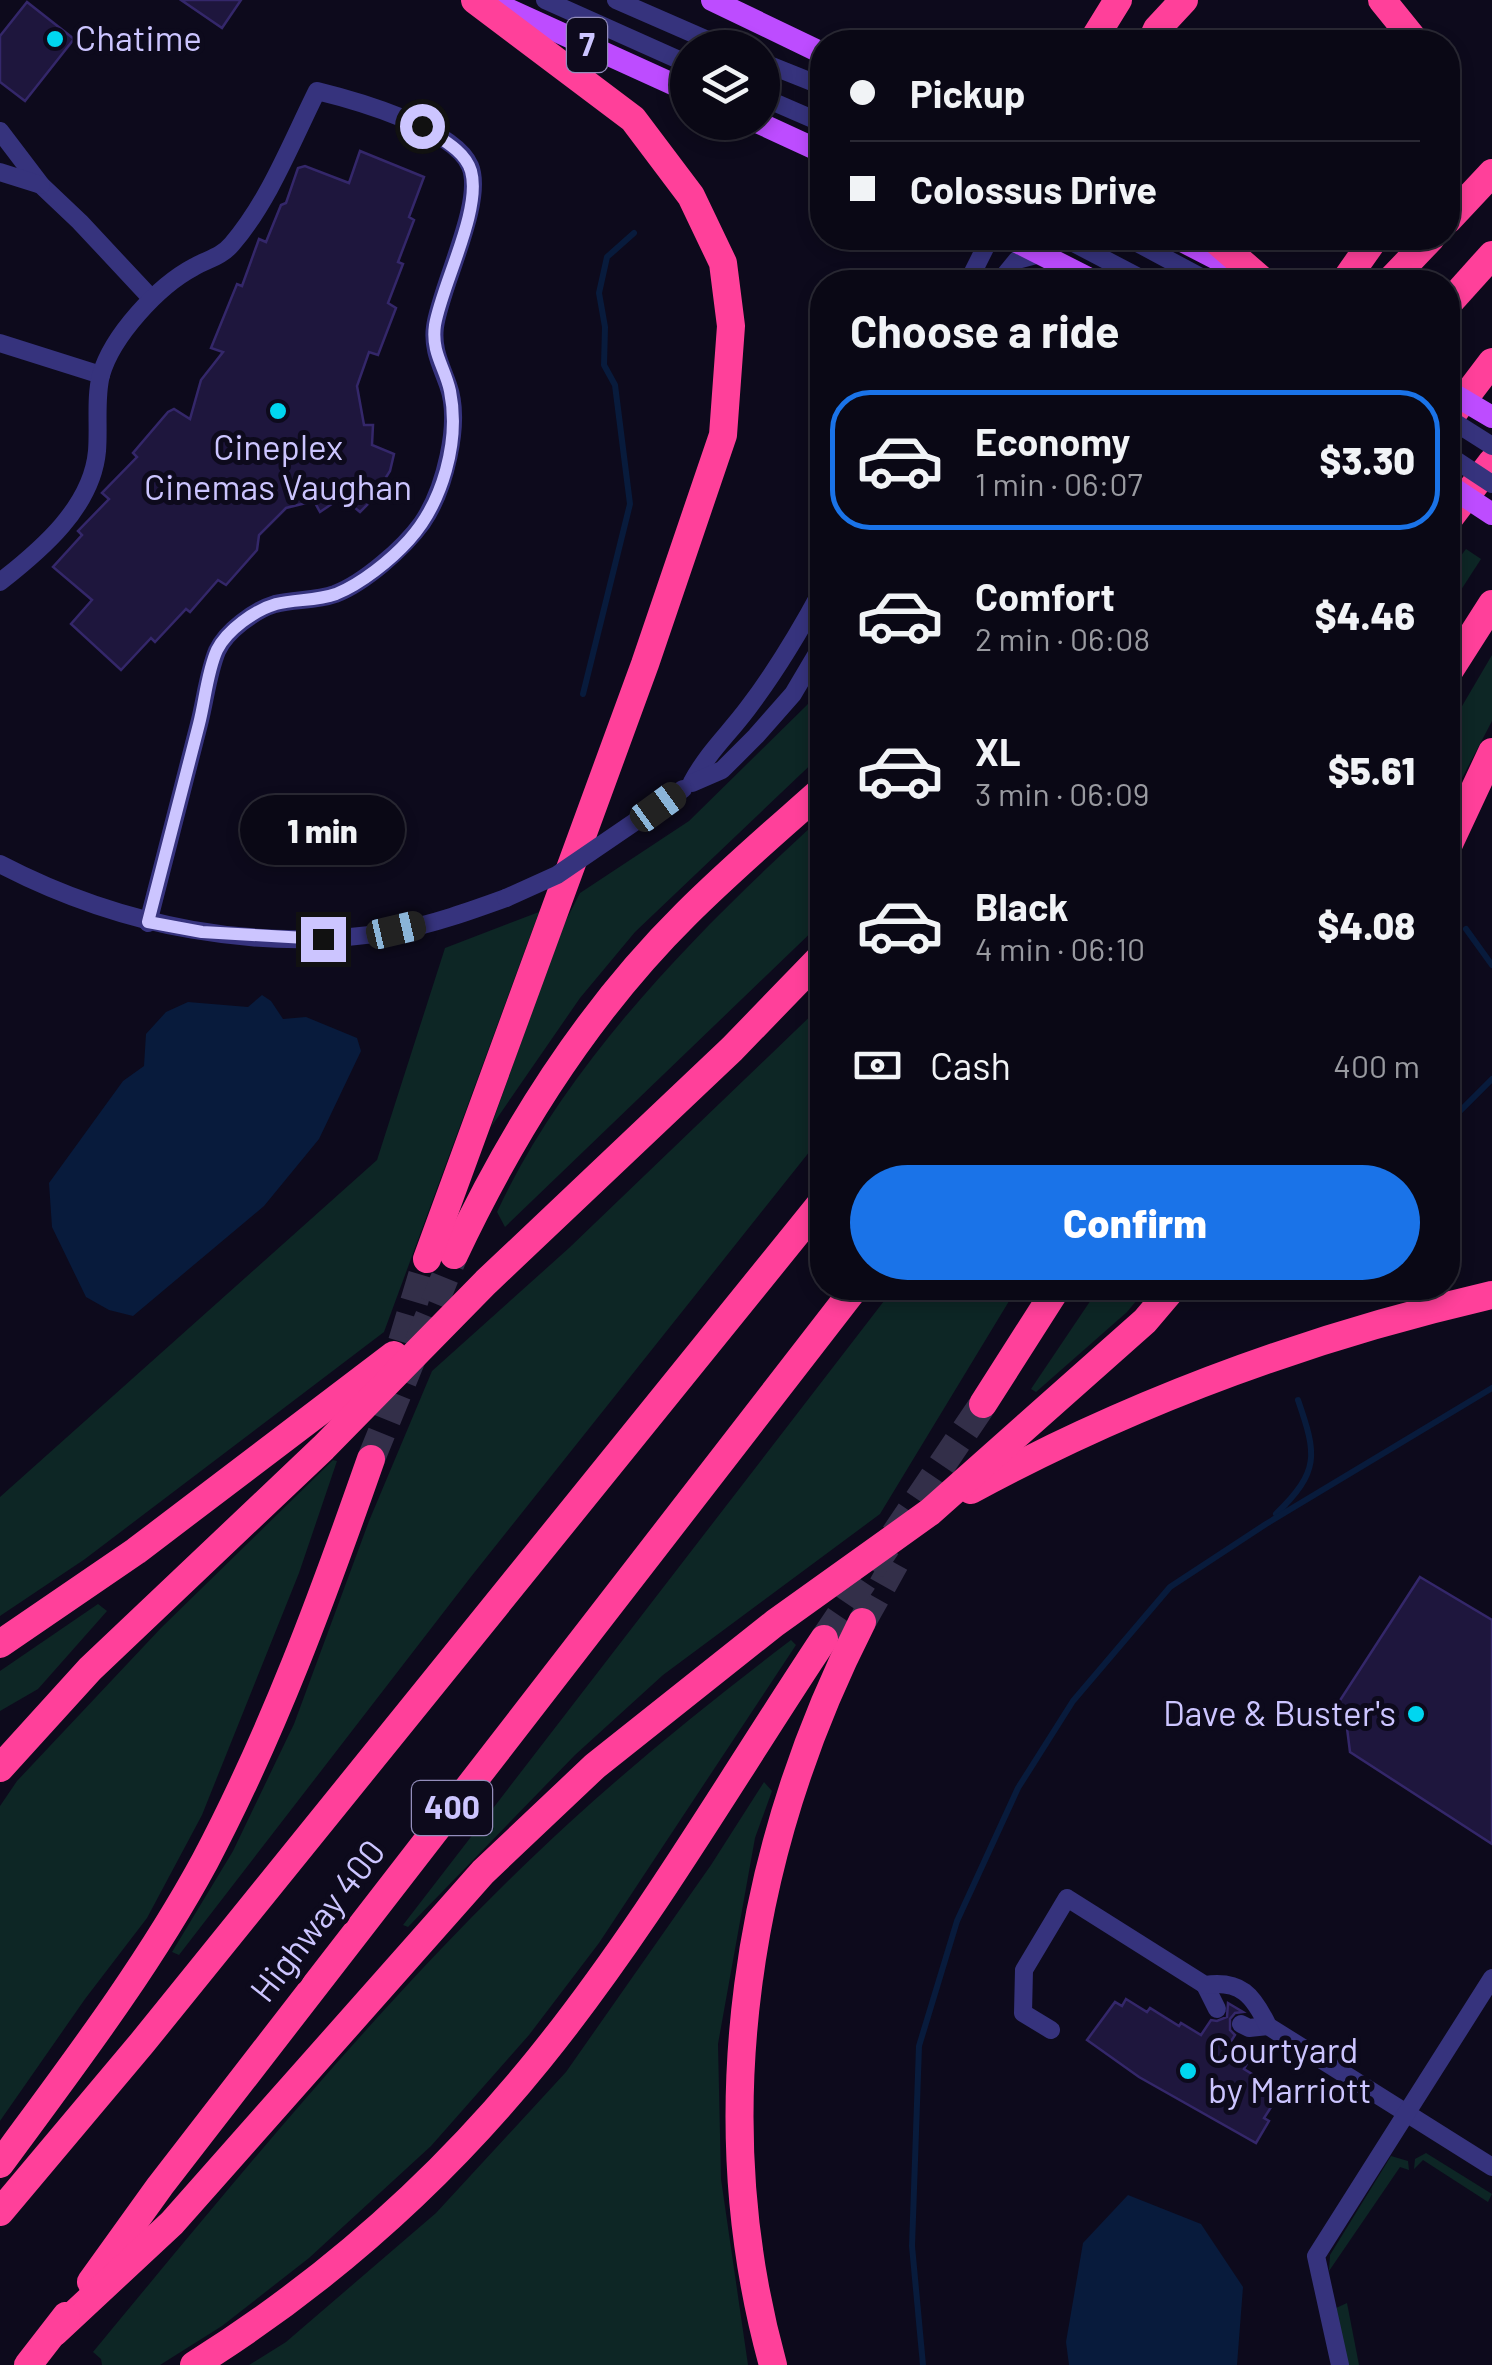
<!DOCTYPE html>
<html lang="en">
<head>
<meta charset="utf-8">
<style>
  body { margin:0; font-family:Barlow,sans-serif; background:#181622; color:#f1f3f6; height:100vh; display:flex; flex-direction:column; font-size:38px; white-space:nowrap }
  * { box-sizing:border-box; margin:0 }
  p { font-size:32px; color:#999aa0 }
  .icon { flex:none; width:55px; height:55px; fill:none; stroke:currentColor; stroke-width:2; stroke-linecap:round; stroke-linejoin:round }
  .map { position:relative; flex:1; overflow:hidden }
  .sheet { position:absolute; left:810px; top:270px; width:650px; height:1030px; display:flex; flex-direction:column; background:#0a0815; border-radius:40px; box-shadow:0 5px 15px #0003,0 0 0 2px #2a2934 }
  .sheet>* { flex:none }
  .hud { position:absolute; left:810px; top:30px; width:650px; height:220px; border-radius:40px; box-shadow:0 5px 15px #0003,0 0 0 2px #2a2934; display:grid; align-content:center; height:220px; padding:0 40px; background:#0a0815 }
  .fabs { position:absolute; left:670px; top:30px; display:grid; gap:20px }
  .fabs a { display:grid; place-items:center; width:110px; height:110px; border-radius:50%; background:#0a0815; box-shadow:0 5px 15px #0003,0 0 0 2px #2a2934; font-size:50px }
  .end { position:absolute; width:45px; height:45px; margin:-22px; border:12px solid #ccc5ff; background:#111; box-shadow:0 0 0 5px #111 }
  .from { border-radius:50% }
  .bubble { position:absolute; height:70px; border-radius:35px; background:#0a0815; box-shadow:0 5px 15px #0003,0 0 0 2px #2a2934; font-size:32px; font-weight:800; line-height:70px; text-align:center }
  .car { position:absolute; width:30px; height:60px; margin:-30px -15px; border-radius:12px; box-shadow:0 0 8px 2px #0007; background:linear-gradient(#222 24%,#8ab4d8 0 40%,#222 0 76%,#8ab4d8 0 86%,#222 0) }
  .hud b { display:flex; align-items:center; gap:35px; height:95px; font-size:38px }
  .hud b+b { border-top:2px solid #2a2934 }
  .hud i { width:25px; height:25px; background:#f1f3f6 }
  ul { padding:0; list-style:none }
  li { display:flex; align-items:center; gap:30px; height:140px; margin:0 20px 15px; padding:0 20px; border:5px solid transparent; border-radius:40px }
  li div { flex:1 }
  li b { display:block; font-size:38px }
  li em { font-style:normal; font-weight:800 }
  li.current { border-color:#1a73e8 }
  li>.icon { width:90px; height:90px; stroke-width:1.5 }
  h2 { padding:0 40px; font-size:45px; line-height:120px }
  .pay { display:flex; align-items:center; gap:25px; height:110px; padding:0 40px; font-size:38px }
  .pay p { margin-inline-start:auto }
  .action { display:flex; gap:20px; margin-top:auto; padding:20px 40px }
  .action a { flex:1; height:115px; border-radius:60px; background:#1a73e8; color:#fff; font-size:40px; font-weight:800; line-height:115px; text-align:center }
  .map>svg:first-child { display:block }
  .green { fill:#0d2625 }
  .water { fill:#081b3c }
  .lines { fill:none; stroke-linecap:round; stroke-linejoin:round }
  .stream { stroke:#081b3c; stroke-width:6 }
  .building { fill:#1e163d; stroke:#34276a; stroke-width:2.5 }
  .highway-tunnel { stroke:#332f49; stroke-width:28; stroke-dasharray:28 14; stroke-linecap:butt }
  .minor { stroke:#36337d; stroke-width:18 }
  .major { stroke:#bd4cff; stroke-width:22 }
  .highway { stroke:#ff409a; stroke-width:28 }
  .minor-bridge { stroke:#36337d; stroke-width:18 }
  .major-bridge { stroke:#bd4cff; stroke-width:22 }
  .route { stroke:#ccc5ff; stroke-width:12 }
  .poi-dot { fill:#00d6f0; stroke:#0d0a1c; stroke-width:4 }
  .labels { text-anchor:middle; stroke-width:10; stroke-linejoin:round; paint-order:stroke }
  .shield { fill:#0d0a1c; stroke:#938dbb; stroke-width:2.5 }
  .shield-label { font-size:32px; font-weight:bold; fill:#ccc5ff }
  .poi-label { font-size:35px; fill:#ccc5ff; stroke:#0d0a1c; text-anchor:start }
  .street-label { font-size:35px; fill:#ccc5ff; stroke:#0d0a1c }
</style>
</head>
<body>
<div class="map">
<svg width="1492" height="2365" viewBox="0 0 1492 2365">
  <rect width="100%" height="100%" fill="#0d0a1c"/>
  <g class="green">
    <path d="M 1466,549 L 1481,559 L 1448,610 L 1448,573 Z"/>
    <path d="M 1492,655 L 1492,721 L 1448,805 L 1448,730 Z"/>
    <path d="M 822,683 L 822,754 L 635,932 L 580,998 L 491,1127 L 560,932 L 580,893 L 689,821 L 807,705 Z"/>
    <path d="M 822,817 L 822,922 L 505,1227 L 497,1212 C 566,1062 701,927 822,817 Z"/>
    <path d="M 539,912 L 384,1332 L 85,1559 L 0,1616 L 0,1497 L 377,1160 L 445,948 Z"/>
    <path d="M 822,1005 L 822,1136 L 470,1578 L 179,1955 L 172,1952 L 233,1851 L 294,1724 L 369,1521 L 432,1371 L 569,1248 Z"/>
    <path d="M 894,1288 L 1017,1288 L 880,1514 L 663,1675 L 575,1755 L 408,1927 L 403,1925 Z"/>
    <path d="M 1099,1288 L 1147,1288 L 1127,1312 L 1036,1392 L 1031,1389 Z"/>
    <path d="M 333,1460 L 337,1461 L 299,1573 L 202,1815 L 147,1918 L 85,1999 L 0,2121 L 0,1806 L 17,1781 L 161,1628 Z"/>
    <path d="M 98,1604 L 107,1611 L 38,1689 L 0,1711 L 0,1671 Z"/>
    <path d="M 791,1640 L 796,1645 L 599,1943 L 529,2035 L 431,2146 L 309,2258 L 222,2326 L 160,2365 L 102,2365 L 101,2359 L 93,2352 C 242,2172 397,1981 569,1823 C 640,1758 715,1698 791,1640 Z"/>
    <path d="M 764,1782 L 772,1791 L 755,1838 L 718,2044 L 721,2179 L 748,2365 L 249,2365 L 286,2342 L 436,2213 L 566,2072 L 711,1865 Z"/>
    <path d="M 1426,2153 L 1492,2194 L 1488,2202 L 1423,2160 L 1414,2169 L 1415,2159 Z"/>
    <path d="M 1391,2156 L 1408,2161 L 1409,2170 L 1400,2167 L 1329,2271 L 1330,2255 Z"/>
    <path d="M 1347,2303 L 1359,2365 L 1348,2365 L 1336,2308 Z"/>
  </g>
  <g class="water">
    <path d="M 262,995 L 271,1001 L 283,1019 L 306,1017 L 357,1038 L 361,1051 L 319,1139 L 264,1206 L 133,1316 L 109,1310 L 86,1297 L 52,1227 L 49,1183 L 123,1081 L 144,1066 L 146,1034 L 166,1012 L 188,1002 L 248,1007 Z"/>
    <path d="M 1128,2195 L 1201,2224 L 1243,2287 L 1237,2365 L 1069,2365 L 1066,2342 L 1083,2243 Z"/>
  </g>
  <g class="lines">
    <g class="stream">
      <path d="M 583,694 L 630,504 L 615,385 L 604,365 L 605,327 L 599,293 L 607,257 L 634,233"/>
      <path d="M 1466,929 L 1492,965"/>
      <path d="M 1448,1123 L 1492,1079"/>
      <path d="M 1271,1296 L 1280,1288"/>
      <path d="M 1276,1514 C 1320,1471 1317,1455 1298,1400"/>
      <path d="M 923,2365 L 912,2246 L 919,2046 L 957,1921 L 1018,1788 L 1073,1701 L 1170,1587 L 1266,1524 L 1492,1388"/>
    </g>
  </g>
  <g class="building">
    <path d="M 181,0 L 241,0 L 222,28 Z"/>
    <path d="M 27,2 L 74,39 L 25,101 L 0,82 L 0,36 Z"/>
    <path d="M 360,151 L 424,177 L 409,217 L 414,220 L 398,262 L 403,264 L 388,303 L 396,308 L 378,355 L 369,352 L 357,386 L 364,425 L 373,425 L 372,445 L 394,454 L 390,471 L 371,501 L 360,512 L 342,497 L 320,512 L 314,501 L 286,508 L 259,535 L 257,550 L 226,585 L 218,580 L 190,612 L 186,609 L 155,642 L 151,638 L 121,670 L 71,624 L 92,600 L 53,567 L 82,535 L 78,531 L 109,499 L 102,493 L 137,457 L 133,453 L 168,412 L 174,409 L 190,419 L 201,380 L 223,352 L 211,348 L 237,284 L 242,286 L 259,239 L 266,242 L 281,205 L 286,203 L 298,168 L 305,166 L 349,183 Z"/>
    <path d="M 1420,1577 L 1492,1620 L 1492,1844 L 1350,1752 L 1346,1720 L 1335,1708 Z"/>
    <path d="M 1126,1999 L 1147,2012 L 1150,2008 L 1179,2026 L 1181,2023 L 1201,2035 L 1211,2020 L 1217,2021 L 1227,2017 L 1228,2003 L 1243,2012 L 1235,2013 L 1230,2019 L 1230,2030 L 1235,2035 L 1226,2049 L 1248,2062 L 1244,2069 L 1275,2088 L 1269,2097 L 1275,2101 L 1264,2118 L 1269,2121 L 1256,2143 L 1139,2077 L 1087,2040 L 1115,2002 L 1122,2006 Z"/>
  </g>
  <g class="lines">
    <g class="highway-tunnel">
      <path d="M 402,1342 L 427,1259"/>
      <path d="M 371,1459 L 454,1255"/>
      <path d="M 862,1622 L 895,1563"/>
      <path d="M 824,1639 L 983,1404"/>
    </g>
    <g class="minor">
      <path d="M 545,0 L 688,64"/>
      <path d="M 616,0 L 726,48"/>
      <path d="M 762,62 L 822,86"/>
      <path d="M 762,97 L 822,123"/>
      <path d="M 0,131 L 41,185 L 80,222 L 151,298"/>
      <path d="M 0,172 L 41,185"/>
      <path d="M 1064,238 L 1148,282"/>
      <path d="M 1128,238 L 1210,282"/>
      <path d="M 968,282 L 990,238"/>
      <path d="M 999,282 L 1017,260 L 1040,254"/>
      <path d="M 0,343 L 101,375"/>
      <path d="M 0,582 C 41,550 92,507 97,451 C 99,427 95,398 101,375 C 112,336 158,286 194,267 C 208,259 221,257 232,244 C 269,201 292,141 317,91 C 354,100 454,128 470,166 C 485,202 440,287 435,327 C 432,349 441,365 448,385 C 462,423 444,491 422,523 C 404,548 364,583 335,594 C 315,601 295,599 275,604 C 255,610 226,631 217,651 C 208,673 205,701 199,724 C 182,790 165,857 148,923"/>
      <path d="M 692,782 C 709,751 727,736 748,708 C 776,671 800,631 822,590"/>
      <path d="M 692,783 L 722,770 L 756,736 L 793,694 L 822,645"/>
      <path d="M 0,864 C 121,927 260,954 396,931 C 434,924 470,911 506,898"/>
      <path d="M 1205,1985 L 1217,2009"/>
      <path d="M 1241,2024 L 1249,2028 L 1268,2026"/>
      <path d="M 1051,2030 L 1023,2013 L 1024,1970 L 1067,1898 L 1205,1985 C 1241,1980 1253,1995 1268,2026 L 1492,2167"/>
      <path d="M 1340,2365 L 1316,2256 L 1492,1978"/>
    </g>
    <g class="major">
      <path d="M 712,0 L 822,53"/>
      <path d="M 490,1 L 688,91"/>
      <path d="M 757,122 L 822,152"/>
      <path d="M 1009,238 L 1096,282"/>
      <path d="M 1176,238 L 1240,271"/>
    </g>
    <g class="highway">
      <path d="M 1382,0 L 1416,42"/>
      <path d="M 1092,42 L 1118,0"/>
      <path d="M 1151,42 L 1157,29 L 1184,0"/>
      <path d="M 1448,220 L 1492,173"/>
      <path d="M 1213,238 L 1264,282"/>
      <path d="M 1344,282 L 1375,238"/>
      <path d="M 1389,282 L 1431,238"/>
      <path d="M 1448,304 L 1492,255"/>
      <path d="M 1448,420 L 1492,362"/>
      <path d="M 1448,520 L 1492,462"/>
      <path d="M 1448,673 L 1492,604"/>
      <path d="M 1448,846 L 1492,752"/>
      <path d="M 454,1255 C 513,1130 588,1011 686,914 C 730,870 777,830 822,790"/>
      <path d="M 427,1259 L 645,664 L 723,435 L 731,326 L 723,263 L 691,196 L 633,119 L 475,0"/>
      <path d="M 983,1404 L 1057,1288"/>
      <path d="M 971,1490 C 1135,1401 1310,1337 1492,1295"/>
      <path d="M 0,1644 L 136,1551 L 394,1355"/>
      <path d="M 0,1768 L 90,1669 L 323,1448 L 486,1282 L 732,1049 L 822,956"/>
      <path d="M 0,2164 C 72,2066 147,1968 205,1861 C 273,1732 323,1596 371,1459"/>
      <path d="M 0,2212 L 142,2043 L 822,1202"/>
      <path d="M 91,2282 L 160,2186 L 855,1288"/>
      <path d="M 55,2332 L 172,2223 L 483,1872 L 595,1766 L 775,1623 L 930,1512 L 1145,1321 L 1173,1288"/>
      <path d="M 28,2365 L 66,2316"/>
      <path d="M 194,2365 C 325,2283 442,2179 539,2059 C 645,1928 731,1779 824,1639"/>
      <path d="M 773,2365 C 704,2116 746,1850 862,1622"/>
    </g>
    <g class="minor-bridge">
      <path d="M 1448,418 L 1492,446"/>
      <path d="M 1448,455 L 1492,484"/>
      <path d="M 506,898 L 557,875 L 683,789"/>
    </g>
    <g class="major-bridge">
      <path d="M 1448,391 L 1492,417"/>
      <path d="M 1448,485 L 1492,514"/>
    </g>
  </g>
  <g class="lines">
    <path class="route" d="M 323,939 L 202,932 L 148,922 C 165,856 182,790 199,724 C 205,701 207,672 217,650 C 227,630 255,610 276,604 C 296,599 316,601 336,594 C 361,584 391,560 409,540 C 443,502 460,441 450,391 C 445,367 431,353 435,325 C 442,284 482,210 471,171 C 465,150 439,138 422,126"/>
  </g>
  <g class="poi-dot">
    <circle cx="55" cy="39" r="10"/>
    <circle cx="278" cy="411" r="10"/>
    <circle cx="1416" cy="1714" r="10"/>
    <circle cx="1188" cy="2071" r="10"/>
  </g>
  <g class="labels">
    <g class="shield">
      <rect x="567" y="18" width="40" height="54" rx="8"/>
      <rect x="412" y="1781" width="80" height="54" rx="8"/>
    </g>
    <g class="shield-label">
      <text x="587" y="56">7</text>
      <text x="452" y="1819">400</text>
    </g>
    <g class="poi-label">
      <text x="75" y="51">Chatime</text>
      <text x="278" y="460" text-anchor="middle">Cineplex<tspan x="278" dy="40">Cinemas Vaughan</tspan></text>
      <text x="1396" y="1726" text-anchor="end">Dave &amp; Buster's</text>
      <text x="1208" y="2063">Courtyard<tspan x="1208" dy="40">by Marriott</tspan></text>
    </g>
    <g class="street-label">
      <text transform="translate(318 1921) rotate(-52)" y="12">Highway 400</text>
    </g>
  </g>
</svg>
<div class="fabs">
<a><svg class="icon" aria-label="layers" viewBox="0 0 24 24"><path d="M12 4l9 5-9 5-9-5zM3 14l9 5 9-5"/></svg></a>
</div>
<i class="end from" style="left:422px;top:126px"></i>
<i class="end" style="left:323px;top:939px"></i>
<div class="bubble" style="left:240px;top:795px;width:165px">1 min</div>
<i class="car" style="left:658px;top:807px;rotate:54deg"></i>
<i class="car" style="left:396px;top:930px;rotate:77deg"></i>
<div class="hud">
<b><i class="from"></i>Pickup</b>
<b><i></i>Colossus Drive</b>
</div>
<section class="sheet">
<h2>Choose a ride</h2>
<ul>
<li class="current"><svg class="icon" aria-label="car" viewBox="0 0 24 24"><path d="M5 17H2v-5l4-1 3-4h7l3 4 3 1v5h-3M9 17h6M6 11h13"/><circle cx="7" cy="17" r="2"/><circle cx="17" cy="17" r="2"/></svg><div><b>Economy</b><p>1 min · 06:07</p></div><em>$3.30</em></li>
<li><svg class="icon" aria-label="car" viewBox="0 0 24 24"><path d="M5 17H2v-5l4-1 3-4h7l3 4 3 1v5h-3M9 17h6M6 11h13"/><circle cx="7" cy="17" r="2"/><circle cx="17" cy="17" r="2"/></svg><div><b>Comfort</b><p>2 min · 06:08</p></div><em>$4.46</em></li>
<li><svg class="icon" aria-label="car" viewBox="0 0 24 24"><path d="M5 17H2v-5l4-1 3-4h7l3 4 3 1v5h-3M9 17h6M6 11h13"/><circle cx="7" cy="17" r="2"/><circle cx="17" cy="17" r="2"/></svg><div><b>XL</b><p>3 min · 06:09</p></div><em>$5.61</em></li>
<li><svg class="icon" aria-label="car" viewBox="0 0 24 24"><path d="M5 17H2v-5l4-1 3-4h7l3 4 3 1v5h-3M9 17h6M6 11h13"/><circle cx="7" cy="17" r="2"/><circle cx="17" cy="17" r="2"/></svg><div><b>Black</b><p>4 min · 06:10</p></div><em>$4.08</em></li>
</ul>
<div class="pay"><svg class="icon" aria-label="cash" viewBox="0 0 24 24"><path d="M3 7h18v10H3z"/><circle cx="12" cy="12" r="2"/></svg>Cash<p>400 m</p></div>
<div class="action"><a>Confirm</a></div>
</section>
</div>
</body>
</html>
